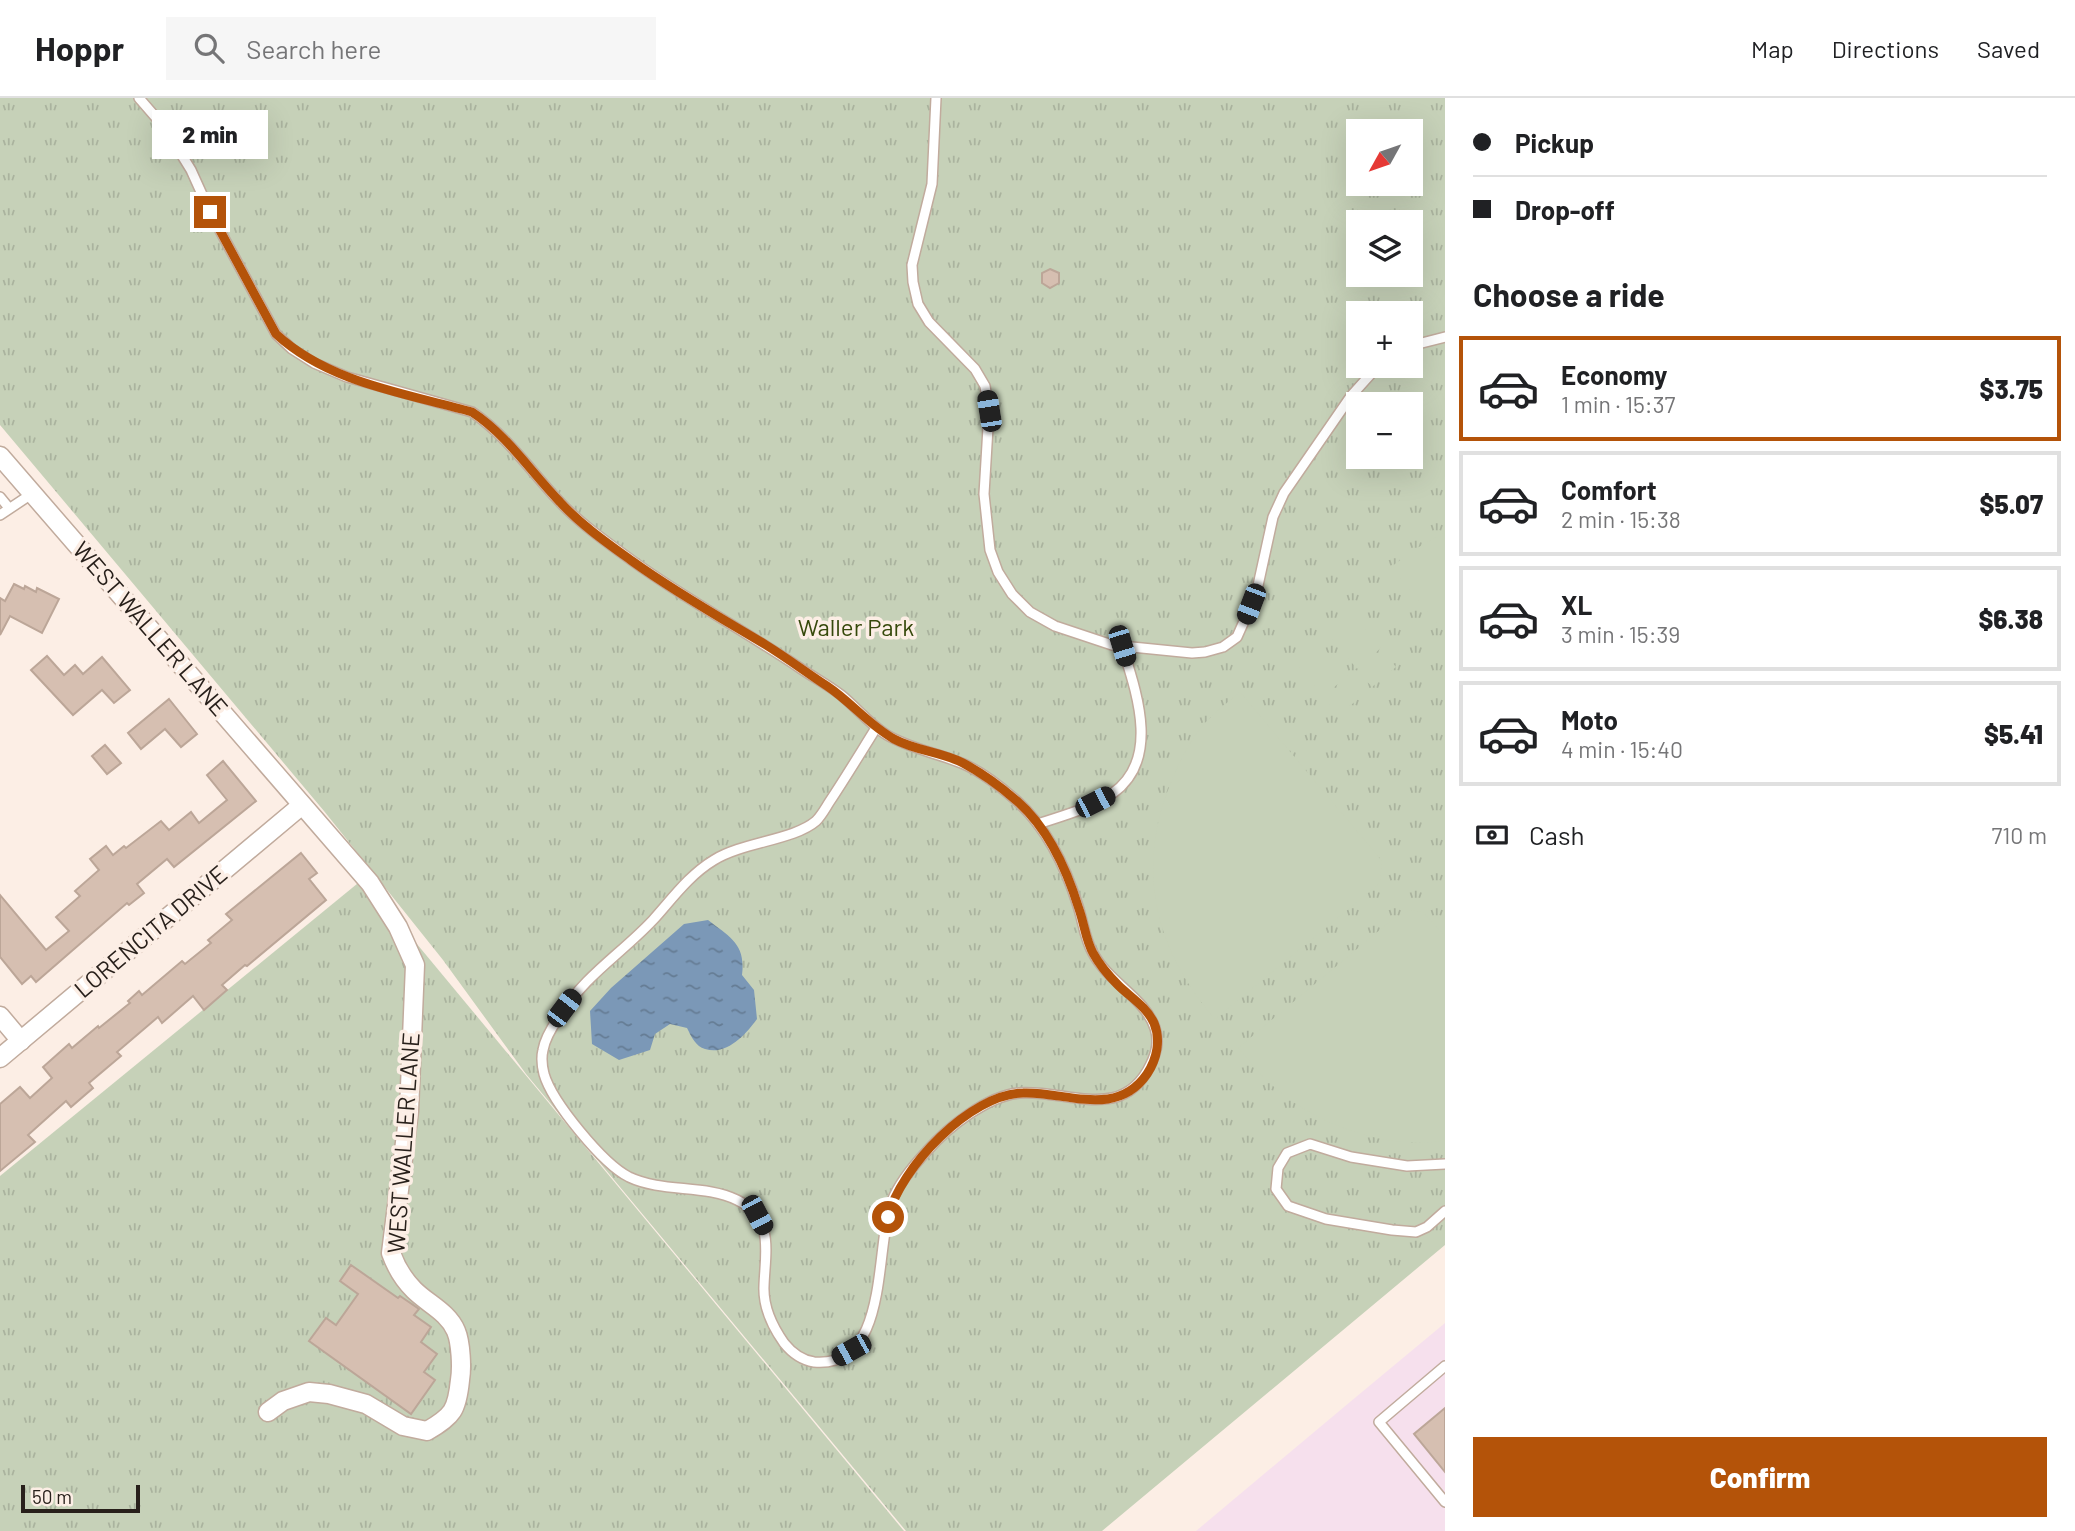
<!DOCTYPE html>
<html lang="en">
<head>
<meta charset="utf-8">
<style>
  body { margin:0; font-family:Barlow,sans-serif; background:#f6f6f6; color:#202124; height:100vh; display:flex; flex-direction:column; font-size:26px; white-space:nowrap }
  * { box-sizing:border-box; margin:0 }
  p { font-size:23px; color:#757577 }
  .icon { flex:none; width:38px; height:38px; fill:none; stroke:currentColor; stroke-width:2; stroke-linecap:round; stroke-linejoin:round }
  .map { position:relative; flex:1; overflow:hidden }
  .panel { display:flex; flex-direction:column; background:#fff; width:630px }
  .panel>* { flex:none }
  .top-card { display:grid; align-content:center; height:154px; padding:0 28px; background:#fff }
  .needle { width:46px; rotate:230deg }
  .buttons { position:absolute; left:1346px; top:21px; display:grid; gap:14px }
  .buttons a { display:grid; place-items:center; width:77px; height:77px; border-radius:0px; background:#fff; box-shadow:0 7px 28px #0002; font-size:35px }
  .scale { position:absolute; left:21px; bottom:18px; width:119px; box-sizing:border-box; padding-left:7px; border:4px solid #28201b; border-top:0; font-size:19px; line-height:24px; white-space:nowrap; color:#28201b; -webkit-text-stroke:5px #fceee5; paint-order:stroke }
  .end { position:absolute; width:32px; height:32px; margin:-16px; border:9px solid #b45309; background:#fff; box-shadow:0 0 0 4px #fff }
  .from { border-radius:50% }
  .bubble { position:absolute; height:49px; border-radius:0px; background:#fff; box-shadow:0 7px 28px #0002; font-size:23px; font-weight:800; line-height:49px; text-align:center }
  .car { position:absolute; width:21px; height:42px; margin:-21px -10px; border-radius:9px; box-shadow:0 0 5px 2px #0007; background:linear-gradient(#222 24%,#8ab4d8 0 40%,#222 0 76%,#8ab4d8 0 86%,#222 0) }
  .top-card b { display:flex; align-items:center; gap:24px; height:66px; font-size:26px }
  .top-card b+b { border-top:2px solid #e0e0e0 }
  .top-card i { width:18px; height:18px; background:#202124 }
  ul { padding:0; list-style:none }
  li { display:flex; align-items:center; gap:21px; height:105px; margin:0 14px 10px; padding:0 14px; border:4px solid #e0e0e0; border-radius:0px }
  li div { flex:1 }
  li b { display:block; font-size:26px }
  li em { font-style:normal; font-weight:800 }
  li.current { border-color:#b45309 }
  li>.icon { width:63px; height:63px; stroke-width:1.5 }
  h2 { padding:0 28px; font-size:32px; line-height:84px }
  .pay { display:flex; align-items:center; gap:18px; height:77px; padding:0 28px; font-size:26px }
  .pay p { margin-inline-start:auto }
  .cta { display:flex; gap:14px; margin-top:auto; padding:14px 28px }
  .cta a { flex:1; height:80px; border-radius:0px; background:#b45309; color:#fff; font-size:28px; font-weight:800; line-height:80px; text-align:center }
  header { display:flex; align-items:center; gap:42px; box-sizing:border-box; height:98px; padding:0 35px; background:#fff; border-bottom:2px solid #e0e0e0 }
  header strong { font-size:33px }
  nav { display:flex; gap:38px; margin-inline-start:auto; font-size:24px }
  .search { width:490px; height:63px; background:#f6f6f6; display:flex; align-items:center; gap:18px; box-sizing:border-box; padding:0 24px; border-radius:0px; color:#757577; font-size:26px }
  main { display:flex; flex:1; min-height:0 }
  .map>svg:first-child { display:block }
  .industrial { fill:#f6e0ed }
  .grass { fill:url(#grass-tufts); fill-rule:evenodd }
  .pitch { fill:#c6d1b8 }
  .water { fill:url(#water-ripples) }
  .building { fill:#d6bfb1; stroke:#bca698; stroke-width:2 }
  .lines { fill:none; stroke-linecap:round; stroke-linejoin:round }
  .lane-casing { stroke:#c1ab9d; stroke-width:12 }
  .street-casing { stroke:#c1ab9d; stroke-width:21 }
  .lane { stroke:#fff; stroke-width:9 }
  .street { stroke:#fff; stroke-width:18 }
  .route { stroke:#b45309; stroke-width:9 }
  .labels { text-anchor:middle; stroke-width:7; stroke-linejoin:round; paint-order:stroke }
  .park-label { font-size:24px; fill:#36490b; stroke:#fceee5 }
  .street-label { font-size:24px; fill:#28201b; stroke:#fceee5 }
</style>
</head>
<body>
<header>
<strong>Hoppr</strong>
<div class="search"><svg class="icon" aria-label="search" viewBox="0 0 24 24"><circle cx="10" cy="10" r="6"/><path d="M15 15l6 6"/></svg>Search here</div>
<nav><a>Map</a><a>Directions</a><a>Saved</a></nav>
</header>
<main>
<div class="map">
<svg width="1445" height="1433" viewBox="0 0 1445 1433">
  <defs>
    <pattern id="grass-tufts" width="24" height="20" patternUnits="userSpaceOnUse" patternTransform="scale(1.75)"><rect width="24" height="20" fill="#c6d1b8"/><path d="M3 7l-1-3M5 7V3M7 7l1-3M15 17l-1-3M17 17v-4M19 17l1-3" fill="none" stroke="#aab39e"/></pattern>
    <pattern id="water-ripples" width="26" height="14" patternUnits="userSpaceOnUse" patternTransform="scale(1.75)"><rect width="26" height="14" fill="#7b98b7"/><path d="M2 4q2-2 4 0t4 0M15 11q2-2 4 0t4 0" fill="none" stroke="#657c94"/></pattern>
  </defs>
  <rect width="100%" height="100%" fill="#fceee5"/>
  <path class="industrial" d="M 1445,1225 L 1445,1433 L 1196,1433 L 1350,1304 Z"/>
  <g class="grass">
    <path d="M 0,0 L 1445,0 L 1445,1147 L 1102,1433 L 906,1433 L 526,976 L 443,862 L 324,713 L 0,327 ZM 1358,33 L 1410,33 L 1410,86 L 1358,86 ZM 1358,124 L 1410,124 L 1410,177 L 1358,177 ZM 1358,215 L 1410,215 L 1410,268 L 1358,268 ZM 1358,306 L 1410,306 L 1410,359 L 1358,359 Z"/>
    <path d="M 363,781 L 904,1433 L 0,1433 L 0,1078 Z"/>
  </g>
  <g class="pitch">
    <path d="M 1445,434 L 1445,535 L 1391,469 L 1412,453 Z"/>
    <path d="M 1356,521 L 1366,532 L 1341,552 L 1332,541 Z"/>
    <path d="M 1372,539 L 1381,550 L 1357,571 L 1348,560 Z"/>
    <path d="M 1323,549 L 1332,560 L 1308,580 L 1299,569 Z"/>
    <path d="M 1387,558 L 1396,569 L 1372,589 L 1363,579 Z"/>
    <path d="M 1339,567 L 1348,578 L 1323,598 L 1314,587 Z"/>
    <path d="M 1354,585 L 1363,597 L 1339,617 L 1329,606 Z"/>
    <path d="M 1240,594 L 1382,763 L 1380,785 L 1215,921 C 1154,851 1135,769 1172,682 C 1180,663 1190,642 1204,626 C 1215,614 1228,604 1240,594 Z"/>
    <path d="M 1411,812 L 1423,814 L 1445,838 L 1445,1042 C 1393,1054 1318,1027 1279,993 C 1263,980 1251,965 1238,950 L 1393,821 Z"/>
  </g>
  <path class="water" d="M 708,822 C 730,839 746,846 742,877 L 754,892 L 757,921 C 746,936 727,958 705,951 C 696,949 691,938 687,930 L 670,926 L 655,936 L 650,952 L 619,962 L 592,946 L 590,913 L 611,890 L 684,826 Z"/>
  <g class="building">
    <path d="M 1050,171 L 1059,175 L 1059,185 L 1050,190 L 1042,185 L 1042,175 Z"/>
    <path d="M 14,486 L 24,491 L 25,488 L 36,494 L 37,490 L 59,501 L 42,535 L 10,518 L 0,537 L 0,500 L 5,503 Z"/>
    <path d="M 47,558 L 64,577 L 75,567 L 83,576 L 102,559 L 130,592 L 114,605 L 102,592 L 73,617 L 31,572 Z"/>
    <path d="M 169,601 L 197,636 L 181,649 L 165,631 L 141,651 L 128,635 Z"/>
    <path d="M 105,647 L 121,665 L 107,676 L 92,658 Z"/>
    <path d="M 223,663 L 256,703 L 174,769 L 167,761 L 137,786 L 144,795 L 129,807 L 127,805 L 36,884 L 31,878 L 22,886 L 0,859 L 0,797 L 46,852 L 69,833 L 56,819 L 80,798 L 75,793 L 99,772 L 90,761 L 106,748 L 113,757 L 124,748 L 126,750 L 161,723 L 169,732 L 191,714 L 199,725 L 227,702 L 207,677 Z"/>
    <path d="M 301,755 L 317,775 L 309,781 L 326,802 L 247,868 L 245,867 L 222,887 L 227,892 L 204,912 L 193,898 L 162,925 L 158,919 L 117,954 L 121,958 L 89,985 L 93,990 L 71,1009 L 66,1003 L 28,1037 L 35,1044 L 0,1073 L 0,1006 L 20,989 L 30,1000 L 52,980 L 43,969 L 69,946 L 72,950 L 98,928 L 99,930 L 130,905 L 128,903 L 139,893 L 142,897 L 182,863 L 185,866 L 211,845 L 208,842 L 232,822 L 226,816 Z"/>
    <path d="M 351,1167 L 398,1200 L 400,1198 L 419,1211 L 414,1217 L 431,1229 L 421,1244 L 437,1256 L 424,1274 L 435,1282 L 411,1316 L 309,1243 L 326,1220 L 336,1227 L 358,1196 L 340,1183 Z"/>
    <path d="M 1445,1310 L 1445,1374 L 1414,1336 Z"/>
  </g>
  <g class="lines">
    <defs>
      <g id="lane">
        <path d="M 139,0 L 165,30 L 191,72 L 210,114 L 276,236 L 292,251 L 314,265 L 347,279 L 472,314 C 506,337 530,372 558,402 C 579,425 608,445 634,464 C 687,502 745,533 800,570 C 813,579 828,587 841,597 C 857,610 869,626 887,637 C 909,650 933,654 956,663 C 977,670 1000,688 1017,703 C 1048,731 1066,770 1078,808 C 1083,823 1085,842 1093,855 C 1108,884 1145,900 1155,930 C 1159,943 1157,953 1151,966 C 1123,1026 1067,991 1019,995 C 987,998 948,1029 927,1053 C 914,1067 899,1085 892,1103 C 874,1147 891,1271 814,1264 C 801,1262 792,1255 784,1245 C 772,1228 763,1209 764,1188 C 765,1155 775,1120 737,1102 C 704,1086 663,1095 629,1079 C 603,1066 552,1004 544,976 C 542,968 541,960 543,952 C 545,940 552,929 559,919 C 586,876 620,857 653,822 C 672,801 689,777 714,762 C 743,744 794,742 816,723 C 822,717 826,709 830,703 C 846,679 861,654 876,630"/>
        <path d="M 936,0 L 932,86 L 912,167 L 913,184 L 918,206 L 929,224 L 975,271 L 985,288 L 989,313 L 984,396 L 990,452 L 998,474 L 1012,496 L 1030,514 L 1055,528 L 1112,547 L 1192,555 L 1205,554 L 1223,549 L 1237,539 L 1245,521 L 1257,492 L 1273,419 L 1284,395 L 1351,298 L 1378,268"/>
        <path d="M 1410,248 L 1445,239"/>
        <path d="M 0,399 L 9,410"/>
        <path d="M 0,417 L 33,395"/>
        <path d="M 1038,726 C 1062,718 1092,710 1113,695 C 1161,661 1136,593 1122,548"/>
        <path d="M 1445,1066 L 1407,1068 L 1351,1059 L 1310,1046 L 1287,1055 L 1278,1070 L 1276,1091 L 1288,1108 L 1326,1121 L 1392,1132 L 1416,1134 L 1427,1129 L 1445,1113"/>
        <path d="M 1445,1268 L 1379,1324 L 1445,1404"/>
      </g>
      <g id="street">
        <path d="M 0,358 L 370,785 L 398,829 L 415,867 L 409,1013 L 391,1155 C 396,1169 403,1181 414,1192 C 428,1206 448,1214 456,1233 C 461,1245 462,1270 460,1282 C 457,1312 453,1318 427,1333 L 403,1328 L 366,1306 L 329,1296 L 309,1294 L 283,1303 L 268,1314"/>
        <path d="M 0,918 L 21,943"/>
        <path d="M 0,960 L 302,707"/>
      </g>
    </defs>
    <use href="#lane" class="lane-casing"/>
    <use href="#street" class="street-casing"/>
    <use href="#lane" class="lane"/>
    <use href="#street" class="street"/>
  </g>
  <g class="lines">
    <path class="route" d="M 210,114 L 276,236 C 329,285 405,295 472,314 C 507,337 531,374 560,404 C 580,426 607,445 632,463 C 675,494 721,520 766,547 C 787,560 807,575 827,588 C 851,604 869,627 894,641 C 916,653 942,654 963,665 C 982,675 1001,689 1017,703 C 1049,731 1067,772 1079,811 C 1084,825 1086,843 1093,855 C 1099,866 1109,878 1118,887 C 1130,899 1146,908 1154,925 C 1161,942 1157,961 1147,976 C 1116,1021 1065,993 1023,995 C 970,996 900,1070 888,1119"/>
  </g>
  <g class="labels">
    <g class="park-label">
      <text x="856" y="538">Waller Park</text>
    </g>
    <g class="street-label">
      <text transform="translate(150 531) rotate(49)" y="8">WEST WALLER LANE</text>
      <text transform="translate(151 834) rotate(-40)" y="8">LORENCITA DRIVE</text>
      <text transform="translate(404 1045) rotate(-86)" y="8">WEST WALLER LANE</text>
    </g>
  </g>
</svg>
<div class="buttons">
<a><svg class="needle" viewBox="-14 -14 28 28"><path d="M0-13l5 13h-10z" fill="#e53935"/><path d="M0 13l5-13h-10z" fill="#757577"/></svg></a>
<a><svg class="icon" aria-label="layers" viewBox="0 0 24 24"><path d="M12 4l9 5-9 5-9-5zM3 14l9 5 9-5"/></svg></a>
<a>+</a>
<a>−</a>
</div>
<div class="scale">50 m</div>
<i class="end from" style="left:888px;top:1119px"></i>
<i class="end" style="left:210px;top:114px"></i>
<div class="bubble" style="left:152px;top:12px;width:116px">2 min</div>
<i class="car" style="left:989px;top:313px;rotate:351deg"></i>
<i class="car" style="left:1251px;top:506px;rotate:201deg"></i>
<i class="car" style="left:1122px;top:548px;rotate:163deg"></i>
<i class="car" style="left:1095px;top:704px;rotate:63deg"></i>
<i class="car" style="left:564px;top:910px;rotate:37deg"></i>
<i class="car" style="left:757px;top:1117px;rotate:152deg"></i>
<i class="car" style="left:851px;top:1252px;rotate:241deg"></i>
</div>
<section class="panel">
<div class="top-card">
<b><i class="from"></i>Pickup</b>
<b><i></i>Drop-off</b>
</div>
<h2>Choose a ride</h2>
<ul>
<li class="current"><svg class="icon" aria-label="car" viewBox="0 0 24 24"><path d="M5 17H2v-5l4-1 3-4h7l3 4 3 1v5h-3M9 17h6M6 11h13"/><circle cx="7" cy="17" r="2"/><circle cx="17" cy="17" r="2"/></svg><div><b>Economy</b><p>1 min · 15:37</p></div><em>$3.75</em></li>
<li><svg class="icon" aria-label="car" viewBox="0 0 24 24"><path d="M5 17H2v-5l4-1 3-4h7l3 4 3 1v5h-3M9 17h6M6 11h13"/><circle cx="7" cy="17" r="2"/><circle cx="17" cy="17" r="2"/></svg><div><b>Comfort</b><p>2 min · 15:38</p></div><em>$5.07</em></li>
<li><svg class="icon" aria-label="car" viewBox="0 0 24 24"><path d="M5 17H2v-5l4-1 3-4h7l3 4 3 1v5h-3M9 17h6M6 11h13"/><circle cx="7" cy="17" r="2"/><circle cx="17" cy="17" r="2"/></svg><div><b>XL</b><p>3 min · 15:39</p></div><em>$6.38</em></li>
<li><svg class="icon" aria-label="car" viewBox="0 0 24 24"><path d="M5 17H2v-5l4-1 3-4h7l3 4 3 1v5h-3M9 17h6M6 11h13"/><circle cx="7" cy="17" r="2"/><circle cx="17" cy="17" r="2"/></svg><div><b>Moto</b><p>4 min · 15:40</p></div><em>$5.41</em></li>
</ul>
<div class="pay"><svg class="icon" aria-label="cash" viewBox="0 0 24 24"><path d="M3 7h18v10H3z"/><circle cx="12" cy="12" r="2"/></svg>Cash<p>710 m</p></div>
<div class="cta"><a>Confirm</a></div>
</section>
</main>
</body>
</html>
